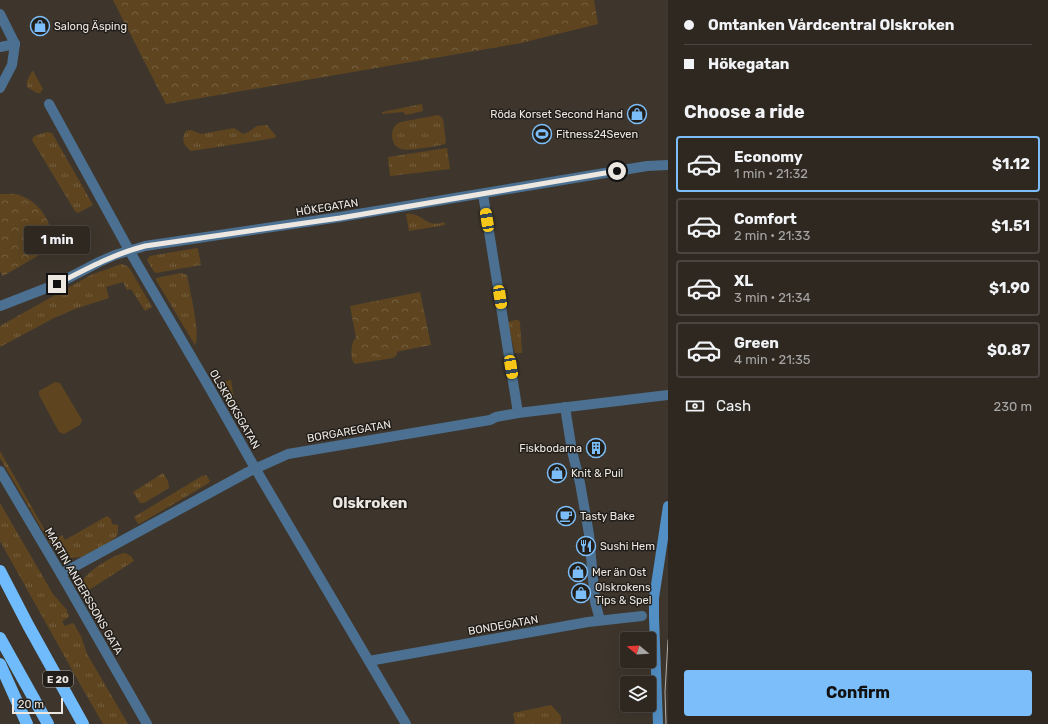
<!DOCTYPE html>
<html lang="en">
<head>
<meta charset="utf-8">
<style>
  body { margin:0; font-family:Rubik,sans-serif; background:#3a342e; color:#f1f3f6; height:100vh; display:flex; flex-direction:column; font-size:15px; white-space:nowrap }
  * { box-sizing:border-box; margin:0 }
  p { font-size:13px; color:#a7a6a5 }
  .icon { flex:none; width:22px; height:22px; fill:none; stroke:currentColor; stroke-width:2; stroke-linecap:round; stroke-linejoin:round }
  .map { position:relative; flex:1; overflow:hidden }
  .drawer { display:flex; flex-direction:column; background:#2e2821; width:380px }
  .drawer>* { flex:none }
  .top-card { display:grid; align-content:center; height:88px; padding:0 16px; background:#2e2821 }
  .needle { width:26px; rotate:288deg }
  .controls { position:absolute; left:620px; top:632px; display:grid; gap:8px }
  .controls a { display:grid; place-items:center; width:36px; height:36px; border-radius:4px; background:#2e2821; box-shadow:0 4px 16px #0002,0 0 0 1px #49443f; font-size:20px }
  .scale { position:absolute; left:12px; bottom:10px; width:51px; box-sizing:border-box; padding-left:4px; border:2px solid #ece7e1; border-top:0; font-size:11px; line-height:14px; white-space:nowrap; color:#ece7e1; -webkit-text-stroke:3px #221e1a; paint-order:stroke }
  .end { position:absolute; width:18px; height:18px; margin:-9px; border:5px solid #ece7e1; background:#111; box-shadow:0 0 0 2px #111 }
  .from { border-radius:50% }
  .bubble { position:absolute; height:28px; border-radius:4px; background:#2e2821; box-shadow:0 4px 16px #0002,0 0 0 1px #49443f; font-size:13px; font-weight:700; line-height:28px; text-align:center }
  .car { position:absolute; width:12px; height:24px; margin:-12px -6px; border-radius:5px; box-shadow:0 0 3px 1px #0007; background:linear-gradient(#f5c518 24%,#345 0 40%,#f5c518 0 76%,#345 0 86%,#f5c518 0) }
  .top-card b { display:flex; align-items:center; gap:14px; height:38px; font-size:15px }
  .top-card b+b { border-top:1px solid #49443f }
  .top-card i { width:10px; height:10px; background:#f1f3f6 }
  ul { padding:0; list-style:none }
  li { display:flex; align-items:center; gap:12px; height:56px; margin:0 8px 6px; padding:0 8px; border:2px solid #49443f; border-radius:4px }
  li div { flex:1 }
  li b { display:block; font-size:15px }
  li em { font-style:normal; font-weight:700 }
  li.selected { border-color:#7cbef9 }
  li>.icon { width:36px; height:36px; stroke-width:1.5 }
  h2 { padding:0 16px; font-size:18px; line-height:48px }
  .pay { display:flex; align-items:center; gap:10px; height:44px; padding:0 16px; font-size:15px }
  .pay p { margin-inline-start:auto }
  .action { display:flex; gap:8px; margin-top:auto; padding:8px 16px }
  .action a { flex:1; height:46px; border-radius:4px; background:#7cbef9; color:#111; font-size:16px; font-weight:700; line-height:46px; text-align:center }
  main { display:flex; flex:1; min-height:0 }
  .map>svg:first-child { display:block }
  .grass { fill:url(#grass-tufts) }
  .park { fill:url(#park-crowns) }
  .garden { fill:#5e4520 }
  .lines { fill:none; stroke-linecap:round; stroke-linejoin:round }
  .street { stroke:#4b7091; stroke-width:10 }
  .secondary { stroke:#528fc4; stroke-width:10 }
  .highway { stroke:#70bbfc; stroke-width:12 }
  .tram { stroke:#b4aea7; stroke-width:1 }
  .route { stroke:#ece7e1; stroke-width:5 }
  .labels { text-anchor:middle; stroke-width:3; stroke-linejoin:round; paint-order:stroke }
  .shield { fill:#221e1a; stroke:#afaba5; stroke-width:1 }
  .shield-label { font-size:10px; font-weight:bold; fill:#ece7e1 }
  .poi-label { font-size:11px; fill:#ece7e1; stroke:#221e1a; text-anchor:start }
  .street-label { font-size:11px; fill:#ece7e1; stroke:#221e1a }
  .district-label { font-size:15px; font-weight:bold; fill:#ece7e1; stroke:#221e1a }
</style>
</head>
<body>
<main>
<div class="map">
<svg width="668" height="724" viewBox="0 0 668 724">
  <defs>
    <pattern id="grass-tufts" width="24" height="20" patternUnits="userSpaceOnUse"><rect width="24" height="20" fill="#5e4520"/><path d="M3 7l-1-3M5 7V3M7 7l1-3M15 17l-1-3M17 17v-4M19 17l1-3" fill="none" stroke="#756040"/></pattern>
    <pattern id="park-crowns" width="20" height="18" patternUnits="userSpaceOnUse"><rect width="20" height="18" fill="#5e4520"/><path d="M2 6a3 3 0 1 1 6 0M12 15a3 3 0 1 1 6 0" fill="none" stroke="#756040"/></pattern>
  </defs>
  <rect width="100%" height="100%" fill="#3e362c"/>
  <g class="grass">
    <path d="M 32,71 L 33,71 L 43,89 L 40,93 L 37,93 L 27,87 L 27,81 Z"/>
    <path d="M 422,104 L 423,111 L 406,115 L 403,112 L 382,114 L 382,112 Z"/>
    <path d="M 438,115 L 440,116 L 443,119 L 446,142 L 445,144 C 438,146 430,147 423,148 C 410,150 392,154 392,134 C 393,128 395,124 401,122 Z"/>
    <path d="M 267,125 L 276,136 L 275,138 L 191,151 C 183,145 181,139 186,131 L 191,130 L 201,134 L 234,128 L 243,134 L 248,132 L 257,126 Z"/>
    <path d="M 47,132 L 52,133 L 93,205 L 78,213 L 75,211 L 32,140 L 34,136 Z"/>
    <path d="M 447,148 L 450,169 L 390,176 L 388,157 Z"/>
    <path d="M 406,214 C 423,212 425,229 444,222 L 445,224 L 445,225 L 409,231 Z"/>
    <path d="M 197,248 L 198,249 L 201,265 L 156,273 L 154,272 L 147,260 L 150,256 Z"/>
    <path d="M 121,264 L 127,266 L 130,269 L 152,307 L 145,311 L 131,289 L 127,290 L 123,282 L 106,287 L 109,298 L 75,309 L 54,318 L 0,347 L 0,326 L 91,275 Z"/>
    <path d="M 181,273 L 187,275 L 188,280 C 190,292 201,336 195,345 L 156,280 L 156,278 Z"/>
    <path d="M 515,320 L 518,320 L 520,322 L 522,353 L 515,353 L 508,324 L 508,322 Z"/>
    <path d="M 359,335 L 397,346 C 397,351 399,355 393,358 L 355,364 C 350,360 351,349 353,342 C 354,339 357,337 359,335 Z"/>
    <path d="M 231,380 L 236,413 L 235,413 L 215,383 Z"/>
    <path d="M 0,451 L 51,541 L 62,535 L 65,540 L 107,516 L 111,519 L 112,524 L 118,525 L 118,533 L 116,537 L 110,542 L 81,557 L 70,558 L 64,556 L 51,545 L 0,458 Z"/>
    <path d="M 163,473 L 168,481 L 169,488 L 144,503 L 140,503 L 133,492 Z"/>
    <path d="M 206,475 L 210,481 L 209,483 L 141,523 L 138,524 L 134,517 L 202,476 Z"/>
    <path d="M 0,503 L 53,594 L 67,610 L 69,617 L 62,621 L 65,626 L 73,623 L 81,636 L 87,654 L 128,724 L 103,724 L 80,684 L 0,541 Z"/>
    <path d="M 125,553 L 131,556 L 134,561 L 81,595 C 81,590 81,584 83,580 C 88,571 116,553 125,553 Z"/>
    <path d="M 551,705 L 561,716 L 561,724 L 515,724 L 513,713 Z"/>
  </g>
  <g class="park">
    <path d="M 113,0 L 594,0 L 598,24 L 521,43 L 166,104 Z"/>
    <path d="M 0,194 C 6,194 13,193 19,195 C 41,202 54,225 53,247 L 3,276 L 0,271 Z"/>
    <path d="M 420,292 L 431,345 L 360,359 L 350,306 Z"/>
  </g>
  <path class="garden" d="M 55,382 L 60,383 L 82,420 L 80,425 L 64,434 L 59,432 L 39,395 L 39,391 Z"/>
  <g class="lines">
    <g class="street">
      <path d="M 0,14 L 15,44"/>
      <path d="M 0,47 L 15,44"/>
      <path d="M 0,88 L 12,65 L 15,44"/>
      <path d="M 49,104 L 129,250 L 209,387 L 255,468 L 406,724"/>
      <path d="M 483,194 L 518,413"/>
      <path d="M 0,306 L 57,284 L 99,262 L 115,255 L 145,246 L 340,217 L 647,166 L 668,165"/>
      <path d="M 565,407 L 572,451 L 580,483 L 589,534 L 595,602 L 600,620"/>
      <path d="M 0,471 L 61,574 L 147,724"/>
      <path d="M 61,574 L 248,472 L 288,454 L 490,420 L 496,417 L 518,413 L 668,395"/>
      <path d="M 369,661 L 588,622 L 642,616"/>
    </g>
    <path class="secondary" d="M 658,724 L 654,618 L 654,598 L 668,506"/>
    <g class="highway">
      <path d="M 0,571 L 28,625 L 83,724"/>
      <path d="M 0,638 L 48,724"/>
      <path d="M 0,664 L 27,724"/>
    </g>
    <path class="tram" d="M 666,724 L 665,692 L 668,640"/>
  </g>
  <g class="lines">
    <path class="route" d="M 57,284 C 86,269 114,254 145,246 L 340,218 L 617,171"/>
  </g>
  <defs>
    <symbol id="shop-ring" viewBox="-11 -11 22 22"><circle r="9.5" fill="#221e1a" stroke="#7cbef9" stroke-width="1.5"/><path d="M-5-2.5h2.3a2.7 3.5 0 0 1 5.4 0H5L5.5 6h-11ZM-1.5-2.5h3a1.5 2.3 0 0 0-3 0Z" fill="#7cbef9"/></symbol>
    <symbol id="stadium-ring" viewBox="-11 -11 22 22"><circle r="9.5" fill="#221e1a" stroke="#7cbef9" stroke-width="1.5"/><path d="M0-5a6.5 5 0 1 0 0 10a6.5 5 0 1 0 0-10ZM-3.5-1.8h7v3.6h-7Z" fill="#7cbef9"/></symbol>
    <symbol id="building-ring" viewBox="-11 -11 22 22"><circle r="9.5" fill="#221e1a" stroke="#7cbef9" stroke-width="1.5"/><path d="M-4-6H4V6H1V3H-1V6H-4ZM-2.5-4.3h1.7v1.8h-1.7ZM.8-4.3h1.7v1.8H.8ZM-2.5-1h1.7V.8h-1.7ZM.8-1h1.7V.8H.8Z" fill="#7cbef9"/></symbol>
    <symbol id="cafe-ring" viewBox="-11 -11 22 22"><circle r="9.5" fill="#221e1a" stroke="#7cbef9" stroke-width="1.5"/><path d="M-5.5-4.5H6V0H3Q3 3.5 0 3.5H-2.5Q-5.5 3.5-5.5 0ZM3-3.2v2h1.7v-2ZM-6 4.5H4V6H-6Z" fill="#7cbef9"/></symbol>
    <symbol id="restaurant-ring" viewBox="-11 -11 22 22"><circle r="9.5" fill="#221e1a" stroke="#7cbef9" stroke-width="1.5"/><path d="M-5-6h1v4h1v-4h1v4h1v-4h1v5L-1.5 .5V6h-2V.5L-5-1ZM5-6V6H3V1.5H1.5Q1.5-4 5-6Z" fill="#7cbef9"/></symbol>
  </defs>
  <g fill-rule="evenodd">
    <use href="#shop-ring" x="29" y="15" width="22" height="22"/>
    <use href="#shop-ring" x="626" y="103" width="22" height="22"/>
    <use href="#stadium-ring" x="531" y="123" width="22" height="22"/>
    <use href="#building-ring" x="585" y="437" width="22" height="22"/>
    <use href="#shop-ring" x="546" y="462" width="22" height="22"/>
    <use href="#cafe-ring" x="555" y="505" width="22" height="22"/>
    <use href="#restaurant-ring" x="575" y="535" width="22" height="22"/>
    <use href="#shop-ring" x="567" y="561" width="22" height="22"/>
    <use href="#shop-ring" x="570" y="582" width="22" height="22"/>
  </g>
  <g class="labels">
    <rect class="shield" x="43" y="671" width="30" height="16" rx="3"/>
    <g class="shield-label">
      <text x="58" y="683">E 20</text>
    </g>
    <g class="poi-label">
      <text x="54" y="30">Salong Äsping</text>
      <text x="623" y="118" text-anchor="end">Röda Korset Second Hand</text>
      <text x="556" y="138">Fitness24Seven</text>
      <text x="582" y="452" text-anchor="end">Fiskbodarna</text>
      <text x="571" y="477">Knit &amp; Puil</text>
      <text x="580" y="520">Tasty Bake</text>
      <text x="600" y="550">Sushi Hem</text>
      <text x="592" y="576">Mer än Ost</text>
      <text x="595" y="591">Olskrokens<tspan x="595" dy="13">Tips &amp; Spel</tspan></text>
    </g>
    <g class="street-label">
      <text transform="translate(327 207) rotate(-9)" y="4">HÖKEGATAN</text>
      <text transform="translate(235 409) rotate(60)" y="4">OLSKROKSGATAN</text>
      <text transform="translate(349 431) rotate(-10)" y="4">BORGAREGATAN</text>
      <text transform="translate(84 591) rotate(60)" y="4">MARTIN ANDERSSONS GATA</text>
      <text transform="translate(503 625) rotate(-10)" y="4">BONDEGATAN</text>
    </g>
    <g class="district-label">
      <text x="370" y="508">Olskroken</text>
    </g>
  </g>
</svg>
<div class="controls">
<a><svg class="needle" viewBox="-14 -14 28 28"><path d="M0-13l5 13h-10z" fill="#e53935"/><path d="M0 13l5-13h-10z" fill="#a7a6a5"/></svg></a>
<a><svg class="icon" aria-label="layers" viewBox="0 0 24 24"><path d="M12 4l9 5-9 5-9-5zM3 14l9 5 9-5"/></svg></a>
</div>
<div class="scale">20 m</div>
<i class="end from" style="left:617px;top:171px"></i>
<i class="end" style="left:57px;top:284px"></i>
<div class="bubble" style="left:24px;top:226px;width:66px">1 min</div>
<i class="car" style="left:487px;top:220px;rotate:351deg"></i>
<i class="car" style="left:500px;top:297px;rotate:171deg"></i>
<i class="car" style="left:511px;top:367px;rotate:171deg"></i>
</div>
<section class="drawer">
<div class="top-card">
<b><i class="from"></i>Omtanken Vårdcentral Olskroken</b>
<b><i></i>Hökegatan</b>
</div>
<h2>Choose a ride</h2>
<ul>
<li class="selected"><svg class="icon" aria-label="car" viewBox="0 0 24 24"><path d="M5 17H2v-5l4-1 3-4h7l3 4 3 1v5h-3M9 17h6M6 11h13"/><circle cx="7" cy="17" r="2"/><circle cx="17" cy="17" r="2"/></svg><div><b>Economy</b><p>1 min · 21:32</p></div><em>$1.12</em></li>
<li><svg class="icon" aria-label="car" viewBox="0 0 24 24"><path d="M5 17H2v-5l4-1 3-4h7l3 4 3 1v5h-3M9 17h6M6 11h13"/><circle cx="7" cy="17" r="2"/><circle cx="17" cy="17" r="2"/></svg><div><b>Comfort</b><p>2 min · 21:33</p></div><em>$1.51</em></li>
<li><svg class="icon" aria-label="car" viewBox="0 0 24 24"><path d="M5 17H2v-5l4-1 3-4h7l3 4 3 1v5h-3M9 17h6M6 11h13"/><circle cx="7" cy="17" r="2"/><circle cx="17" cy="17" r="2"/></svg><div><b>XL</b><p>3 min · 21:34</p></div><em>$1.90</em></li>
<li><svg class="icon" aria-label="car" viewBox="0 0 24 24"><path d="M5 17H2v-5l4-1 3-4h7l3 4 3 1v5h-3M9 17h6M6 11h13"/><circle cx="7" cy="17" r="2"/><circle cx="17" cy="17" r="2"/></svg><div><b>Green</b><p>4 min · 21:35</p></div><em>$0.87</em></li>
</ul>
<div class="pay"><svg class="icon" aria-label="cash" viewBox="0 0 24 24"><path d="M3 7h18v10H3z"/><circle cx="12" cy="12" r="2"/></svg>Cash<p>230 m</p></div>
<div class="action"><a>Confirm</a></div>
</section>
</main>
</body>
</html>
